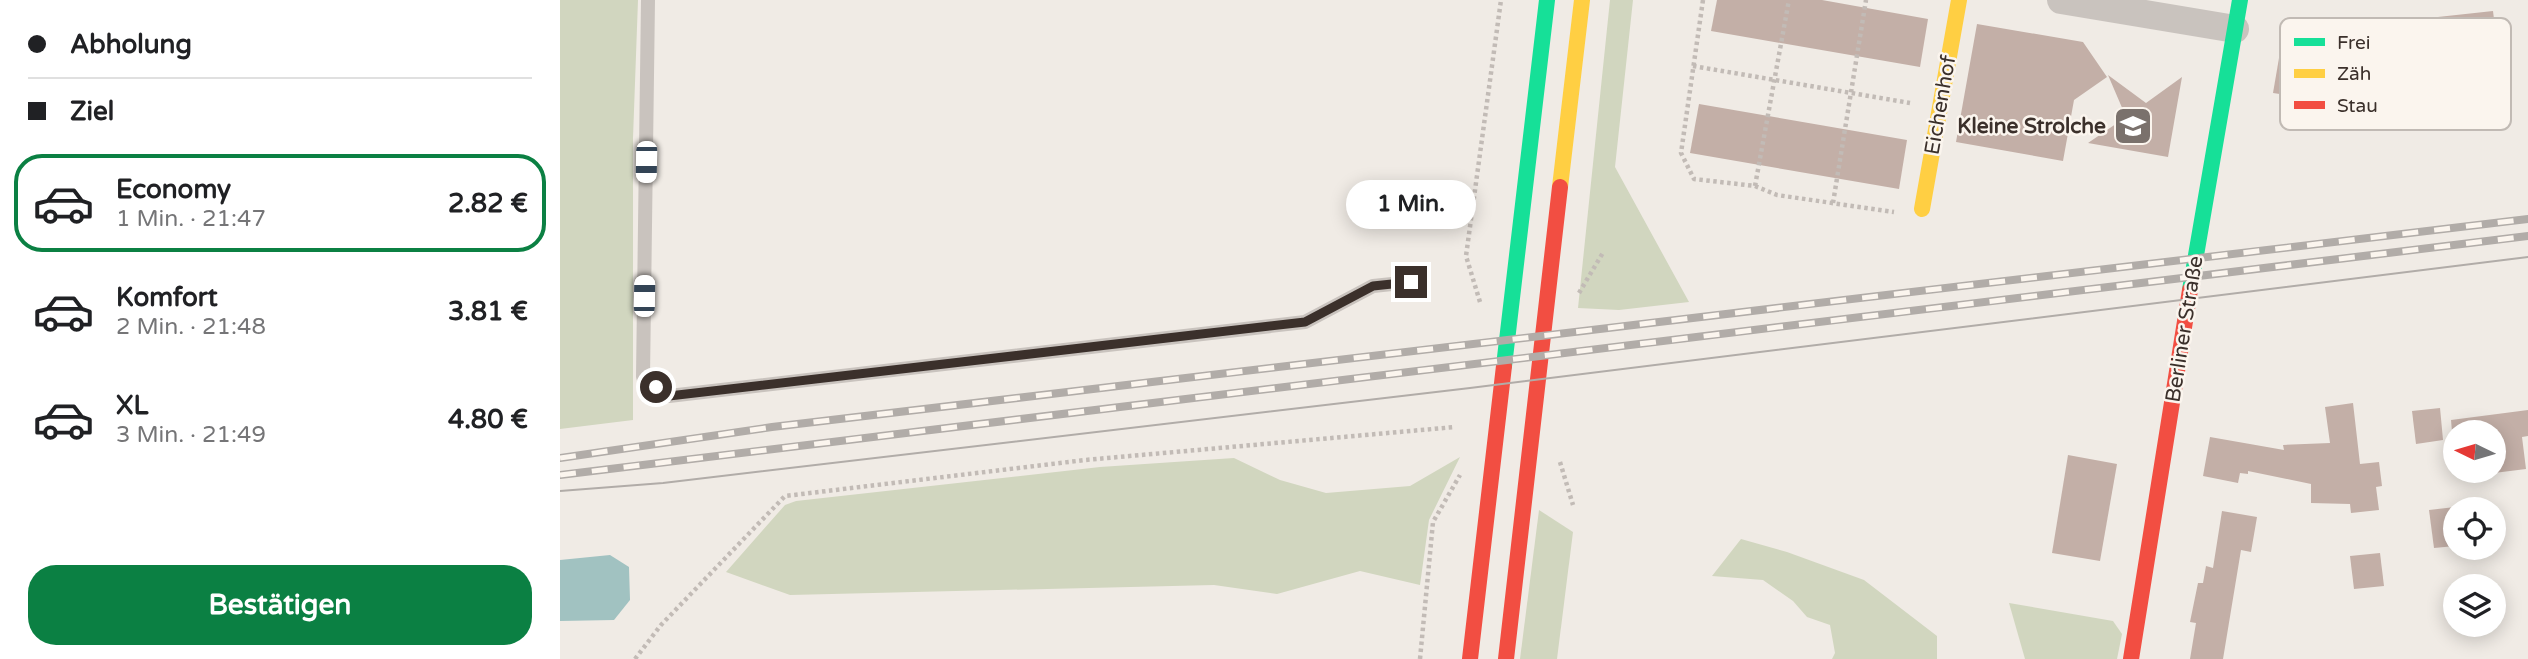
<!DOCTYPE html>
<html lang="de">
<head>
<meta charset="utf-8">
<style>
  body { margin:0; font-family:"Varela Round",sans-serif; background:#f2f2f2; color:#202124; height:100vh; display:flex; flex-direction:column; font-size:26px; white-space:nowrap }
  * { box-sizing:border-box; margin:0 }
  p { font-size:23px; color:#757577 }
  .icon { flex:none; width:38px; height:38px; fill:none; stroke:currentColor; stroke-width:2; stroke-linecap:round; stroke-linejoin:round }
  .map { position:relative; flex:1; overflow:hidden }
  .panel { display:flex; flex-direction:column; background:#fff; width:560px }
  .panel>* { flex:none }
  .top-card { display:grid; align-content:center; height:154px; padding:0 28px; background:#fff }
  .needle { width:46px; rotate:275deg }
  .tools { position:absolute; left:1883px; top:420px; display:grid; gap:14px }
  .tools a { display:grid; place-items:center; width:63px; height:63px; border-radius:50%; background:#fff; box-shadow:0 4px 18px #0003; font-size:35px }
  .end { position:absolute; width:32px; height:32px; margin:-16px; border:9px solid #3b302b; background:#fff; box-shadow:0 0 0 4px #fff }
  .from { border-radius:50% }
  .bubble { position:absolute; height:49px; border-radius:24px; background:#fff; box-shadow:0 4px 18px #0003; font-size:23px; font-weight:800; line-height:49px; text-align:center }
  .car { position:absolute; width:21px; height:42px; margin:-21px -10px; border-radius:9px; box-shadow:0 0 5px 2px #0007; background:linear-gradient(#fff 24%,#345 0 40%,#fff 0 76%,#345 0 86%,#fff 0) }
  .top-card b { display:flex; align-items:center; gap:24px; height:66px; font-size:26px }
  .top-card b+b { border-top:2px solid #e0e0e0 }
  .top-card i { width:18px; height:18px; background:#202124 }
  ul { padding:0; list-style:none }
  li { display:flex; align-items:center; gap:21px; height:98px; margin:0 14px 10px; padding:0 14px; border:4px solid transparent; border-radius:28px }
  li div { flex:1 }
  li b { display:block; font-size:26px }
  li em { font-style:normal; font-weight:800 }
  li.selected { border-color:#0b8043 }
  li>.icon { width:63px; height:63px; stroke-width:1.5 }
  .cta { display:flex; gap:14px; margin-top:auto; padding:14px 28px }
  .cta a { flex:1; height:80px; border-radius:28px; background:#0b8043; color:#fff; font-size:28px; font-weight:800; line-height:80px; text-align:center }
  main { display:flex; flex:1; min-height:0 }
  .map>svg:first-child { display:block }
  .green { fill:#d1d6bf }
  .water { fill:#a1c2c1 }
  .building { fill:#c3afa7 }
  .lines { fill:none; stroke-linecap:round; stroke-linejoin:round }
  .path { stroke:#c2bbb6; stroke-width:4.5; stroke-dasharray:3.5 3.5; stroke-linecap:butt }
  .lane { stroke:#c9c3be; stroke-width:14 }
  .street { stroke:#c9c3be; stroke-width:28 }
  .fast { stroke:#16e098; stroke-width:16 }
  .slow { stroke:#ffcf43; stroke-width:16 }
  .jam { stroke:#f24e42; stroke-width:16 }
  .tram { stroke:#b1aca8; stroke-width:2 }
  .rail-casing { stroke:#b1aca8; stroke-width:8 }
  .rail { stroke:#fbf5ee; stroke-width:5; stroke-dasharray:16; stroke-linecap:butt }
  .route { stroke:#3b302b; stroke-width:9 }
  .labels { text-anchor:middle; stroke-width:5; stroke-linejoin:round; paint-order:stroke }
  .street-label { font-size:21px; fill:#3b302b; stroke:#fbf5ee }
  .poi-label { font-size:21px; font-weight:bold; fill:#3b302b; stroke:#fbf5ee; text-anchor:end }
  .key { fill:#fbf5ee; stroke:#c1bab4; stroke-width:2 }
  .key-label { font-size:19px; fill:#3b302b }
</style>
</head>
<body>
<main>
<section class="panel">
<div class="top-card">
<b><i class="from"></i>Abholung</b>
<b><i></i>Ziel</b>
</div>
<ul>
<li class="selected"><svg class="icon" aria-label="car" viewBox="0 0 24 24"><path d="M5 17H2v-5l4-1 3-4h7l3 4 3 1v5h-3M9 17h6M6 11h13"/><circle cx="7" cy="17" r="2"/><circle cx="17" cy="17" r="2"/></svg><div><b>Economy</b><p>1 Min. · 21:47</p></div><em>2.82 €</em></li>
<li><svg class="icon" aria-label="car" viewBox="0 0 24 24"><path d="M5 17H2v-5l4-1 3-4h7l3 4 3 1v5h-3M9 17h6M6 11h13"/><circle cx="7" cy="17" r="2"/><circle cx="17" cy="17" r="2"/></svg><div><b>Komfort</b><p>2 Min. · 21:48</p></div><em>3.81 €</em></li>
<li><svg class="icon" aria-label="car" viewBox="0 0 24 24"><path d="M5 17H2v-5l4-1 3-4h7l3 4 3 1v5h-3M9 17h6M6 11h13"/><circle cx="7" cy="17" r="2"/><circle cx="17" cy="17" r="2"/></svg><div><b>XL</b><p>3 Min. · 21:49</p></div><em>4.80 €</em></li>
</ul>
<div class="cta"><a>Bestätigen</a></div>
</section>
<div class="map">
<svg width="1968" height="659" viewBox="0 0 1968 659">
  <rect width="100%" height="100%" fill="#f0ebe5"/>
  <g class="green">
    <path d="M 0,0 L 78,0 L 73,138 L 73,420 L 0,429 Z"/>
    <path d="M 1050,0 L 1073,0 L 1055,167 L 1129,302 L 1059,310 L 1018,308 Z"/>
    <path d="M 900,457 L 869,520 L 860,585 L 800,571 L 717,594 L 654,585 L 230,595 L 166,572 L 225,505 L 236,501 L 540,467 L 674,458 L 720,480 L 766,493 L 850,486 Z"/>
    <path d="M 979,510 L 1013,532 L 997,659 L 960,659 Z"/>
    <path d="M 1181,539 L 1227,552 L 1304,580 L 1377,636 L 1377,659 L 1272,659 L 1275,653 L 1270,625 L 1247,617 L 1233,601 L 1203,580 L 1152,576 Z"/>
    <path d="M 1449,603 L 1553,621 L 1562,634 L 1557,659 L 1465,659 Z"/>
  </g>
  <path class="water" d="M 50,555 L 69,567 L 70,600 L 54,620 L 0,621 L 0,560 Z"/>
  <g class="building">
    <path d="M 1157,0 L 1262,0 L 1368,19 L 1360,67 L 1151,31 Z"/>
    <path d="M 1933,11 L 1938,52 L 1897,56 L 1897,51 L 1845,57 L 1841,21 Z"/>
    <path d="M 1417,24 L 1523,42 L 1547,77 L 1514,100 L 1503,161 L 1396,142 Z"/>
    <path d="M 1719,58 L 1751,64 L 1745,98 L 1713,93 Z"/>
    <path d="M 1548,75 L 1586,103 L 1622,77 L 1608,157 L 1528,143 L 1566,117 Z"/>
    <path d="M 1139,104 L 1347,140 L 1339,189 L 1130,153 Z"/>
    <path d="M 1793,403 L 1800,464 L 1819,462 L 1822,486 L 1816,487 L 1819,510 L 1791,513 L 1790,504 L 1751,503 L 1751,484 L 1688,471 L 1688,474 L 1680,473 L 1678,483 L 1643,476 L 1650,437 L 1724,450 L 1723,445 L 1770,443 L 1765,407 Z"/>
    <path d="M 1880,408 L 1883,440 L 1856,444 L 1852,411 Z"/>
    <path d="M 1968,410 L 1968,436 L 1962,437 L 1966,469 L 1934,473 L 1934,432 L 1892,432 L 1891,420 Z"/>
    <path d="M 1508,455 L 1557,464 L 1540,561 L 1492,553 Z"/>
    <path d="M 1895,507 L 1895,546 L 1874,548 L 1869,510 Z"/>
    <path d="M 1662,511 L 1697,517 L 1691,552 L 1681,550 L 1663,659 L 1630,659 L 1636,623 L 1630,622 L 1638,583 L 1643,583 L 1646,566 L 1653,568 Z"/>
    <path d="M 1820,553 L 1824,586 L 1794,589 L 1790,556 Z"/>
  </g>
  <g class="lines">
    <g class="path">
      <path d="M 1143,0 L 1121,153 L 1134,179 L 1195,186 L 1217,195 L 1334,212"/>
      <path d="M 1133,66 L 1350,103"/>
      <path d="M 1195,186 L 1229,0"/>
      <path d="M 1273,203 L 1306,0"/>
      <path d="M 1019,293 L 1044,251"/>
      <path d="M 920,302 L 906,256 L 941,0"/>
      <path d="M 1000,462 L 1013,505"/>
      <path d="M 75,659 L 101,625 L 225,496 L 525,460 L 895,427"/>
      <path d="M 860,659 L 873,522 L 900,475"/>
    </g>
    <path class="lane" d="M 88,0 L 83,377 L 109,396 L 745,322 L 813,286 L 851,282"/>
    <path class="street" d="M 1501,0 L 1675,29"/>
    <g class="fast">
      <path d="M 1630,290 L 1680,0"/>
      <path d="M 944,366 L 987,0"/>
    </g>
    <g class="slow">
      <path d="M 1000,187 L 1022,0"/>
      <path d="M 1362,209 L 1399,0"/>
    </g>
    <g class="jam">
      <path d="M 910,659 L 944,366"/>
      <path d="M 946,659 L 1000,187"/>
      <path d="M 1571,659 L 1630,290"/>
    </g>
    <path class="tram" d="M 0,491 L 103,483 L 910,388 L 1968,257"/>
    <defs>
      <g id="rail">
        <path d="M 0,458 L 212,427 L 1968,219"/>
        <path d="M 0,475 L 1968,236"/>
      </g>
    </defs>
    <use href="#rail" class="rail-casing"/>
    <use href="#rail" class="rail"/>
  </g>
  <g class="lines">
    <path class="route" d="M 96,387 L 109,396 L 745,322 L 813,286 L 851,282"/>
  </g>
  <defs>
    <symbol id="school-square" viewBox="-11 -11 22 22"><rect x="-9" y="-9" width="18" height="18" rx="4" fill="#7a716c" stroke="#fbf5ee"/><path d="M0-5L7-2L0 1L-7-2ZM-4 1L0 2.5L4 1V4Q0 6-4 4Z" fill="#fff"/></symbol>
  </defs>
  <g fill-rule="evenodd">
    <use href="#school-square" x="1551" y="104" width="44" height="44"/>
  </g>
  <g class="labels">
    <g class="street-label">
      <text transform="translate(1380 105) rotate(-80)" y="7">Eichenhof</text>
      <text transform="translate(1624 329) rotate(-81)" y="7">Berliner Straße</text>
    </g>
    <g class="poi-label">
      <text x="1546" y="133">Kleine Strolche</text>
    </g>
  </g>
  <rect x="1720" y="18" width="231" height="112" rx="10" class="key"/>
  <rect x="1734" y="38" width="31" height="8" fill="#16e098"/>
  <rect x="1734" y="69" width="31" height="9" fill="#ffcf43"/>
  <rect x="1734" y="101" width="31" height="8" fill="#f24e42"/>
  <g class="key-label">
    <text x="1777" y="49">Frei</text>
    <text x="1777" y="80">Zäh</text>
    <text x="1777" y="112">Stau</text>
  </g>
</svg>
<div class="tools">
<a><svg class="needle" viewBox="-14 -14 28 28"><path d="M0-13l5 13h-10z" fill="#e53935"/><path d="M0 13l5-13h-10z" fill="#757577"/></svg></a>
<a><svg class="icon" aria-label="locate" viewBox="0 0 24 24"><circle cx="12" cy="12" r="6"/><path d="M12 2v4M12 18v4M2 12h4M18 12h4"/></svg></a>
<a><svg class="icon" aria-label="layers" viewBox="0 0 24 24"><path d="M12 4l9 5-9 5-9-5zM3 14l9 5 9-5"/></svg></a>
</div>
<i class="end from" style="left:96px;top:387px"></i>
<i class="end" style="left:851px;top:282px"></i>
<div class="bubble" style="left:786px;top:180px;width:130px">1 Min.</div>
<i class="car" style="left:86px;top:162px;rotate:181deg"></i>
<i class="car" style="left:84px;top:296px;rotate:1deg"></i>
</div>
</main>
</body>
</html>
